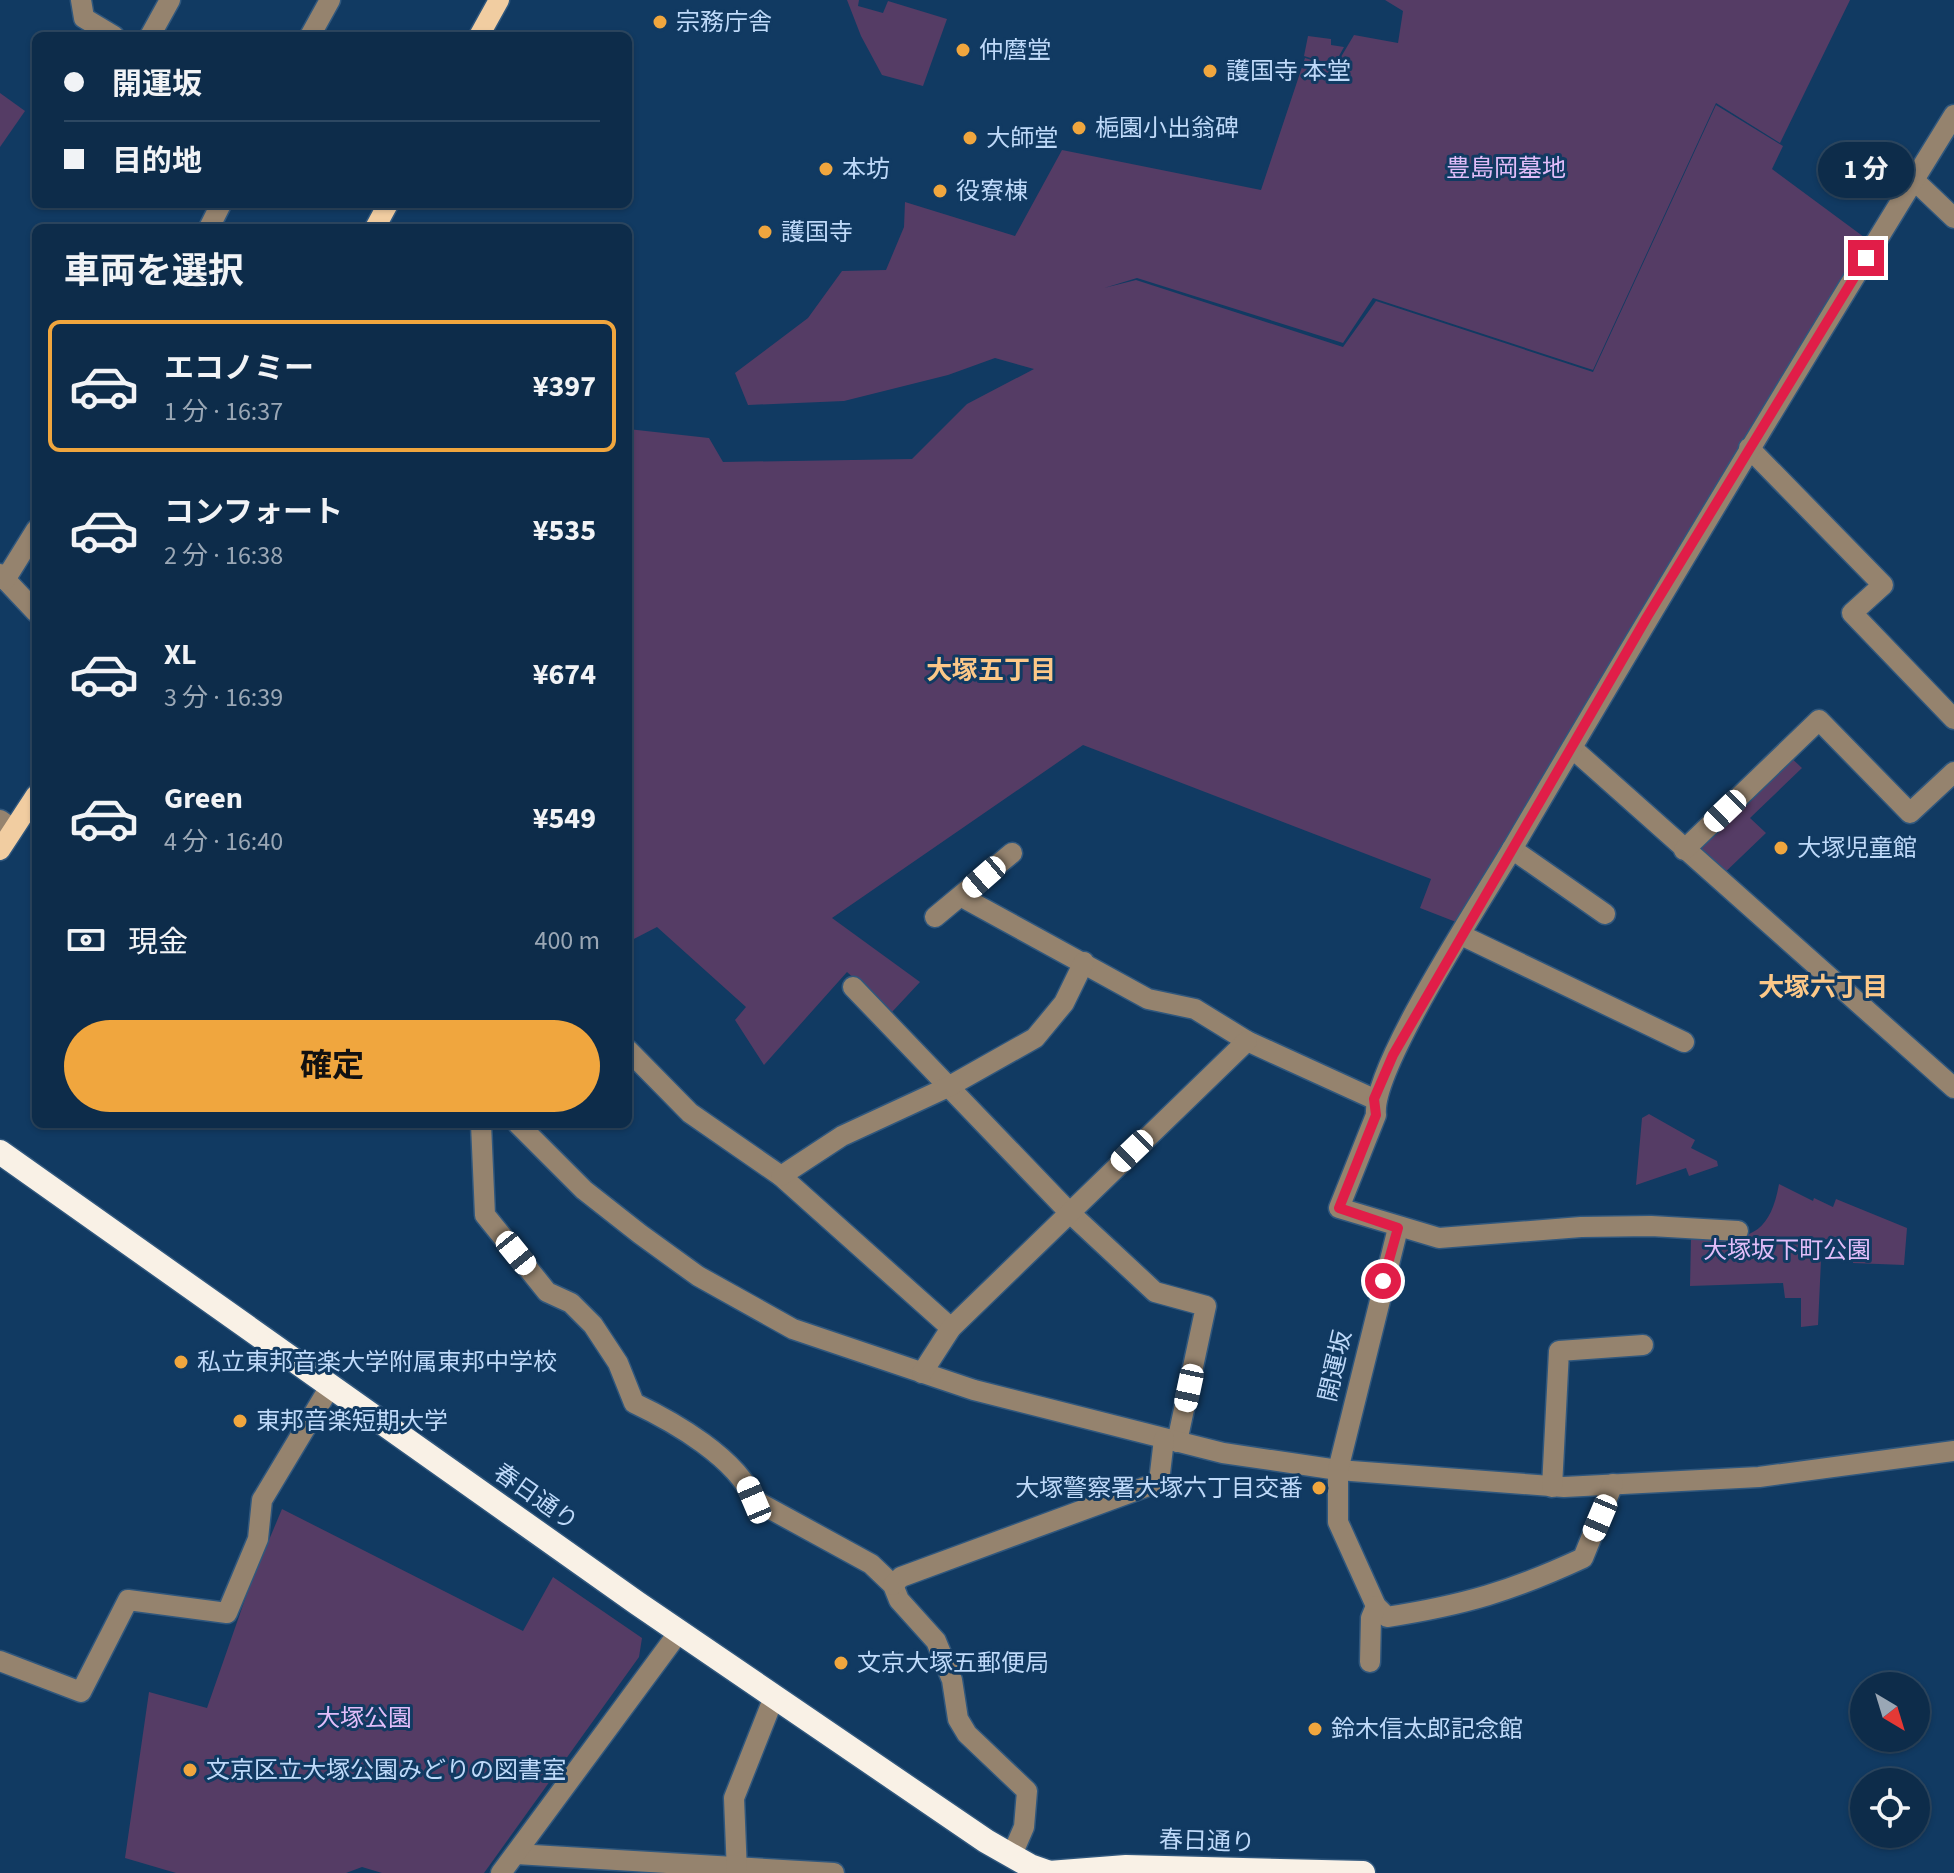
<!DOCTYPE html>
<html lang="ja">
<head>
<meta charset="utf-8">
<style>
  body { margin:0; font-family:"Source Sans 3","Noto Sans JP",sans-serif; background:#163451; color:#f1f3f6; height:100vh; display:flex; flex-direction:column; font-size:30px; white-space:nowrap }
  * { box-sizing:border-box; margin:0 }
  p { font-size:26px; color:#9aa7b5 }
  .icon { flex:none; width:44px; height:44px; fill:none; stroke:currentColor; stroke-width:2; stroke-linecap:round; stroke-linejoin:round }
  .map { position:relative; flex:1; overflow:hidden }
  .side { position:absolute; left:32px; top:224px; width:600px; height:904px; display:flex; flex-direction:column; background:#0d2c4a; border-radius:12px; box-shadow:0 2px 6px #0004,0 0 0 2px #2d4862 }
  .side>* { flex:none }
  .hud { position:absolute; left:32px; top:32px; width:600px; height:176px; border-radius:12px; box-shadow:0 2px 6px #0004,0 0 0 2px #2d4862; display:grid; align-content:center; height:176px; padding:0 32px; background:#0d2c4a }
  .needle { width:52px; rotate:142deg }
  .fabs { position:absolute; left:1850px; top:1672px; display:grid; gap:16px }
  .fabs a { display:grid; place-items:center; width:80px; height:80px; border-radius:50%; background:#0d2c4a; box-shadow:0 2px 6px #0004,0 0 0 2px #2d4862; font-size:40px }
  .end { position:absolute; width:36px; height:36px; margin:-18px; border:10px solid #e11d48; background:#fff; box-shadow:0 0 0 4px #fff }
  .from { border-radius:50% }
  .bubble { position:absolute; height:56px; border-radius:28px; background:#0d2c4a; box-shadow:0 2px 6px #0004,0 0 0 2px #2d4862; font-size:26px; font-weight:700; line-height:56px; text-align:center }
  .car { position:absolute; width:24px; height:48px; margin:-24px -12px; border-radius:10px; box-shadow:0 0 6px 2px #0007; background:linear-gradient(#fff 24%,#345 0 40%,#fff 0 76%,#345 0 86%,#fff 0) }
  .hud b { display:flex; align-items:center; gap:28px; height:76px; font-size:30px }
  .hud b+b { border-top:2px solid #2d4862 }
  .hud i { width:20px; height:20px; background:#f1f3f6 }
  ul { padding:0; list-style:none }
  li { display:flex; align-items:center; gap:24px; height:132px; margin:0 16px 12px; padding:0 16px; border:4px solid transparent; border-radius:12px }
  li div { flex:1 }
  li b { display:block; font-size:30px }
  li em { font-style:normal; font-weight:700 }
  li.active { border-color:#f0a63e }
  li>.icon { width:72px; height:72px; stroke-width:1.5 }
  h2 { padding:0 32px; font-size:36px; line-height:96px }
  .pay { display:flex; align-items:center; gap:20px; height:88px; padding:0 32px; font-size:30px }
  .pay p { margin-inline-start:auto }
  .cta { display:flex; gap:16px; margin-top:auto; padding:16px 32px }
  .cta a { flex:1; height:92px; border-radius:48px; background:#f0a63e; color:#111; font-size:32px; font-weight:700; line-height:92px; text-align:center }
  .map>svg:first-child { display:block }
  .green { fill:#553c65 }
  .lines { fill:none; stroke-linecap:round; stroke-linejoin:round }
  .minor-casing { stroke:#30577d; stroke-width:23 }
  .major-casing { stroke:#30577d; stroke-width:23 }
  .highway-casing { stroke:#30577d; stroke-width:27 }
  .minor { stroke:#95836e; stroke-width:20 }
  .major { stroke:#f1cda1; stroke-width:20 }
  .highway { stroke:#f9f1e6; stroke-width:24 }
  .route { stroke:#e11d48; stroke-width:10 }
  .poi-dot { fill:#f0a63e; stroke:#113a62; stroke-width:3 }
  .labels { text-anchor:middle; stroke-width:6; stroke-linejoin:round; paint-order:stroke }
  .poi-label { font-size:24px; fill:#bed9f9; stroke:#113a62; text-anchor:start }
  .park-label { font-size:24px; fill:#e1bdf9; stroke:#113a62 }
  .street-label { font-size:24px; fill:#bed9f9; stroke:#113a62 }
  .neighbourhood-label { font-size:26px; font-weight:bold; fill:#fcc888; stroke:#113a62 }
</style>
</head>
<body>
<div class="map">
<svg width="1954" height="1873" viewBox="0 0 1954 1873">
  <rect width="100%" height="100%" fill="#113a62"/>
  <g class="green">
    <path d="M 847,0 L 859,0 L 858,6 L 883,13 L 888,1 L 947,19 L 923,86 L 882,75 L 861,36 Z"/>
    <path d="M 1385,0 L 1850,0 L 1780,143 L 1716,103 L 1593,370 L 1373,298 L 1343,343 L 1137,278 L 1104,288 L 1136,280 L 1343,347 L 1376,301 L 1593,372 L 1716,105 L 1783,146 L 1772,169 L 1868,240 L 1456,922 L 1420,908 L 1431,879 L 1083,745 L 832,918 L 920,982 L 892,1012 L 847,972 L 764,1065 L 735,1020 L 746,1007 L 657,927 L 628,942 L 628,429 L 709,438 L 723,462 L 912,459 L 967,404 L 1034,369 L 995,358 L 948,375 L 844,401 L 748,405 L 735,373 L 808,318 L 842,271 L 886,270 L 904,227 L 905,202 L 1015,236 L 1062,150 L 1261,190 L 1305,58 L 1335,67 L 1354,35 L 1398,43 L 1403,11 Z"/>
    <path d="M 1308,36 L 1331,39 L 1331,45 L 1344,47 L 1334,65 L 1304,56 Z"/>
    <path d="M 0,93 L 25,111 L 0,147 Z"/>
    <path d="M 1786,753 L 1802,768 L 1750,818 L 1766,833 L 1717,880 L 1686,852 Z"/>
    <path d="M 1649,1114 L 1695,1140 L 1691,1148 L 1717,1161 L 1718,1166 L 1689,1176 L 1686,1168 L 1636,1185 L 1642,1118 Z"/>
    <path d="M 1779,1184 L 1813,1201 L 1814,1198 L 1833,1207 L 1836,1199 L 1907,1228 L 1904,1265 L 1853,1263 L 1854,1241 L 1822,1239 L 1818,1325 L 1801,1327 L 1801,1298 L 1785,1298 L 1783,1283 L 1690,1286 L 1691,1238 C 1742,1241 1769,1241 1779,1184 Z"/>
    <path d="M 282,1509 L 523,1631 L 553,1577 L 642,1638 L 639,1657 L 484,1873 L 382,1873 L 362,1867 L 346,1873 L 176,1873 L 125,1858 L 149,1692 L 207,1708 L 250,1585 Z"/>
  </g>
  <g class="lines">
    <defs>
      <g id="minor">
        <path d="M 81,0 L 84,18 L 114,36"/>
        <path d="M 150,36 L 170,0"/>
        <path d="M 310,36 L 330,0"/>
        <path d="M 1914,180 L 1954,218"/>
        <path d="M 209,228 L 221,204"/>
        <path d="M 1749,448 L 1883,585 L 1852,613 L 1954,719"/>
        <path d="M 0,574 L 36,612"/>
        <path d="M 5,580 L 36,530"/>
        <path d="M 1572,748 L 1954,1088"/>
        <path d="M 0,820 L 13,829"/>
        <path d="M 1512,849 L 1605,914"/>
        <path d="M 1684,850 L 1819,720 L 1910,813 L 1954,772"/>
        <path d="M 962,897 L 1148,999 L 1195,1009 L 1247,1041 L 1374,1099"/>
        <path d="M 935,917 L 1012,853"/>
        <path d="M 1461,935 L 1684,1042"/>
        <path d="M 853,987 L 1069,1212 L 1155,1292 L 1206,1306 L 1177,1442"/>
        <path d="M 628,1050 L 690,1113 L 781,1176 L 951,1328"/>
        <path d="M 481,1124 L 485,1215 L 547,1292 L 571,1303 L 593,1325 L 618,1363 L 634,1403 C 674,1422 737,1458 754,1500 L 871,1564 L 893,1585 L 899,1600 L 936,1641 L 952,1680 L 958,1719 L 967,1734 L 1027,1791 L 1024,1827 L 1011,1857"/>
        <path d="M 518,1124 L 584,1190 L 640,1234 L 698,1276 L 793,1329 L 974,1390 L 1223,1453 L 1338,1470 L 1564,1487 L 1759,1477 L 1954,1451"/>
        <path d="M 781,1176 L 842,1136 L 948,1087 L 1035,1038 L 1064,1003 L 1084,962"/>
        <path d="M 1398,1228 L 1338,1470 L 1338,1522 L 1376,1606 L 1387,1617 C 1464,1605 1512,1591 1583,1558 L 1613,1484"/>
        <path d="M 1738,1231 L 1651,1226 L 1581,1227 L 1439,1238 L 1339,1208 L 1376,1115 C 1371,1067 1486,894 1515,844 C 1659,599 1805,356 1954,115"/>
        <path d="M 922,1373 L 951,1328 L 1247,1041"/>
        <path d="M 1552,1487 L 1559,1351 L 1643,1345"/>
        <path d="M 893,1585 L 901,1577 L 1159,1482 L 1164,1439"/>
        <path d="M 0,1661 L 81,1692 L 128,1600 L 227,1613 L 258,1539 L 262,1500 L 331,1385"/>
        <path d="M 1370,1662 L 1371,1618 L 1376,1606"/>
        <path d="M 516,1854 L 834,1873"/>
        <path d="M 501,1873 L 679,1632"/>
        <path d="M 737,1873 L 734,1798 L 774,1697"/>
      </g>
      <g id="major">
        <path d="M 479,36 L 499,0"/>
        <path d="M 375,228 L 388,204"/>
        <path d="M 0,850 L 36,795"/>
      </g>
      <g id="highway">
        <path d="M 0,1152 L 637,1603 L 986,1841 L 1030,1866 L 1050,1873"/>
        <path d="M 1049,1873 L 1126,1867 L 1363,1873"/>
      </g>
    </defs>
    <use href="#minor" class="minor-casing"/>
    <use href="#major" class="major-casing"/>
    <use href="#highway" class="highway-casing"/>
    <use href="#minor" class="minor"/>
    <use href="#major" class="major"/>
    <use href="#highway" class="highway"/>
  </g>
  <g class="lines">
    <path class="route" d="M 1383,1281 L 1398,1228 L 1339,1208 L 1376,1115 L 1374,1099 L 1393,1055 L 1647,617 L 1866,258"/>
  </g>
  <g class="poi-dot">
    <circle cx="660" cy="22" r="8"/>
    <circle cx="963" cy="50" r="8"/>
    <circle cx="1210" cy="71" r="8"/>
    <circle cx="1079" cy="128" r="8"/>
    <circle cx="970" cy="138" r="8"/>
    <circle cx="826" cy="169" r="8"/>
    <circle cx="940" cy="191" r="8"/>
    <circle cx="765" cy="232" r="8"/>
    <circle cx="1781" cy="848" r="8"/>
    <circle cx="181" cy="1362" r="8"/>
    <circle cx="240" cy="1421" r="8"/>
    <circle cx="1319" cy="1488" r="8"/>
    <circle cx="841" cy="1663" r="8"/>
    <circle cx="1315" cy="1729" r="8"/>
    <circle cx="190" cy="1770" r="8"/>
  </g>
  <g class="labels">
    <g class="poi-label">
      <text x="676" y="30">宗務庁舎</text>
      <text x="979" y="58">仲麿堂</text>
      <text x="1226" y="79">護国寺 本堂</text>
      <text x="1095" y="136">梔園小出翁碑</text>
      <text x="986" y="146">大師堂</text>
      <text x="842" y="177">本坊</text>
      <text x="956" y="199">役寮棟</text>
      <text x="781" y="240">護国寺</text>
      <text x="1797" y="856">大塚児童館</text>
      <text x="197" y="1370">私立東邦音楽大学附属東邦中学校</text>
      <text x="256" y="1429">東邦音楽短期大学</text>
      <text x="1303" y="1496" text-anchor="end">大塚警察署大塚六丁目交番</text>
      <text x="857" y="1671">文京大塚五郵便局</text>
      <text x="1331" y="1737">鈴木信太郎記念館</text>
      <text x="206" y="1778">文京区立大塚公園みどりの図書室</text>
    </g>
    <g class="park-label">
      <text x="1506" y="176">豊島岡墓地</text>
      <text x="1787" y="1258">大塚坂下町公園</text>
      <text x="364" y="1726">大塚公園</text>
    </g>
    <g class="street-label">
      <text transform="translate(1335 1366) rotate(-77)" y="8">開運坂</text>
      <text transform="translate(536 1497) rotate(35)" y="8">春日通り</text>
      <text transform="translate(1207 1841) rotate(2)" y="8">春日通り</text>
    </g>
    <g class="neighbourhood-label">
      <text x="991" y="679">大塚五丁目</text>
      <text x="1823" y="996">大塚六丁目</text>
    </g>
  </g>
</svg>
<div class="fabs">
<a><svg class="needle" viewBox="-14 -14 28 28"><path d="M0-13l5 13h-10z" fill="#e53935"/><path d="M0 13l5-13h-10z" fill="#9aa7b5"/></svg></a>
<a><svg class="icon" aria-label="locate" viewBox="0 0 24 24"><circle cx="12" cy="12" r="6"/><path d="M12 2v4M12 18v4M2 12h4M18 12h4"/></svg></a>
</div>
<i class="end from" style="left:1383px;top:1281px"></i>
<i class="end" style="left:1866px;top:258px"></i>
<div class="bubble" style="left:1818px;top:142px;width:96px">1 分</div>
<i class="car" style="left:1725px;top:811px;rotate:226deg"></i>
<i class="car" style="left:984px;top:877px;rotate:229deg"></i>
<i class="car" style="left:1132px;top:1151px;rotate:226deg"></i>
<i class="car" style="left:516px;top:1253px;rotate:141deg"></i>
<i class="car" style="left:1189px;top:1388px;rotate:192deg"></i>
<i class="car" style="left:754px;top:1500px;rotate:337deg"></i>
<i class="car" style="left:1600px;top:1518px;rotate:203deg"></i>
<div class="hud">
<b><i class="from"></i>開運坂</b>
<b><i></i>目的地</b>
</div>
<section class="side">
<h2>車両を選択</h2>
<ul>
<li class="active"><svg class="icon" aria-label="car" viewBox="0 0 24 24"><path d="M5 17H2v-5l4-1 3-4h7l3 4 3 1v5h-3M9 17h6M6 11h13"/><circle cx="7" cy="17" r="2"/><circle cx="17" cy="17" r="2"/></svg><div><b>エコノミー</b><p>1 分 · 16:37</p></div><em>¥397</em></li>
<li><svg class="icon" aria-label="car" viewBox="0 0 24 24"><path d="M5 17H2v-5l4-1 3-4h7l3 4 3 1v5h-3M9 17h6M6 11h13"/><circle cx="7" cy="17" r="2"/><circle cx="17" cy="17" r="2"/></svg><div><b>コンフォート</b><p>2 分 · 16:38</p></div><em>¥535</em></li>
<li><svg class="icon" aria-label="car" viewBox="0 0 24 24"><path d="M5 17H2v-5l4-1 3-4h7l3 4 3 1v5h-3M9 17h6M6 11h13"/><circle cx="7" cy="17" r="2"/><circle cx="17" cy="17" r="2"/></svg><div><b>XL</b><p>3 分 · 16:39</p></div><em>¥674</em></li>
<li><svg class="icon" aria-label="car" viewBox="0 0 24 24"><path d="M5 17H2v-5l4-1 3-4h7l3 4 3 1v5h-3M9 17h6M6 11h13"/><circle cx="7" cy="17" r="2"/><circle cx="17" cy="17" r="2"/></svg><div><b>Green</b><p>4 分 · 16:40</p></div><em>¥549</em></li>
</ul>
<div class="pay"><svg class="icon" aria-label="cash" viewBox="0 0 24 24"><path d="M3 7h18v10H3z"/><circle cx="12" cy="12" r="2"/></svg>現金<p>400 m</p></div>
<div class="cta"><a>確定</a></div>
</section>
</div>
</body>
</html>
